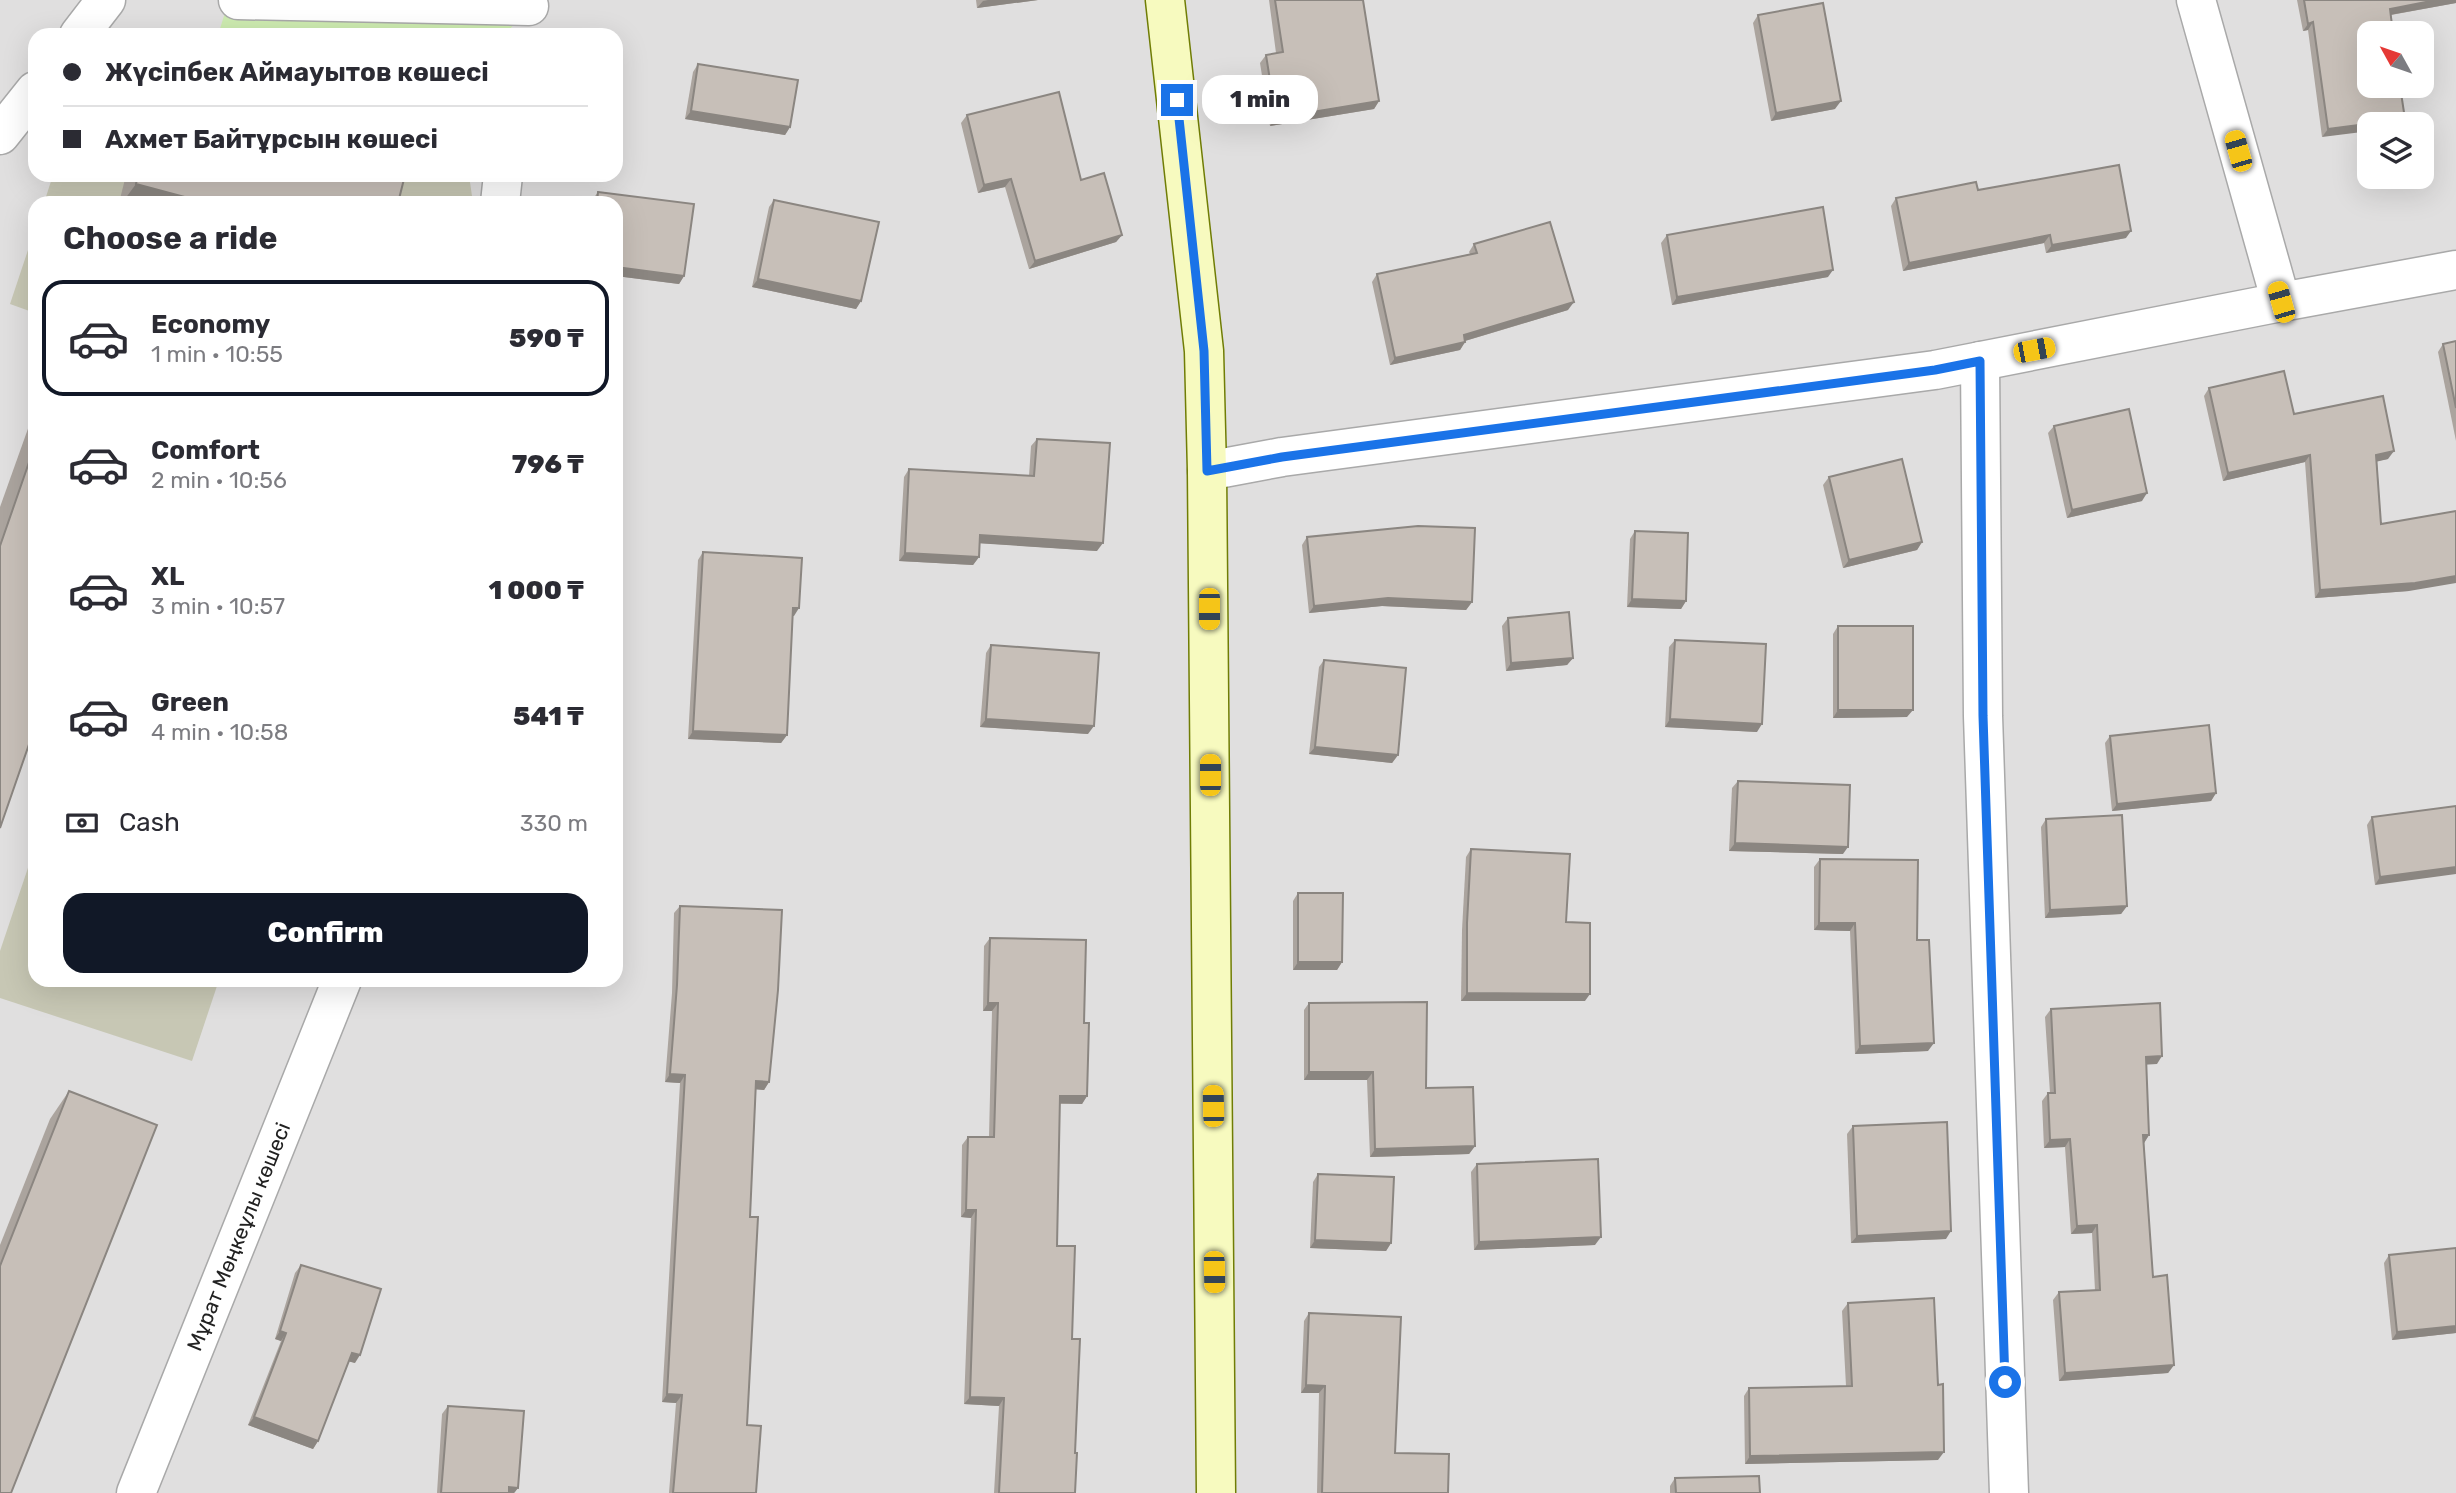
<!DOCTYPE html>
<html lang="en">
<head>
<meta charset="utf-8">
<style>
  body { margin:0; font-family:Rubik,sans-serif; background:#f2f2f3; color:#2b2b33; height:100vh; display:flex; flex-direction:column; font-size:26px; white-space:nowrap }
  * { box-sizing:border-box; margin:0 }
  p { font-size:23px; color:#7c7c81 }
  .icon { flex:none; width:38px; height:38px; fill:none; stroke:currentColor; stroke-width:2; stroke-linecap:round; stroke-linejoin:round }
  .map { position:relative; flex:1; overflow:hidden }
  .drawer { position:absolute; left:28px; top:196px; width:595px; height:791px; display:flex; flex-direction:column; background:#fff; border-radius:21px; box-shadow:0 7px 28px #0002 }
  .drawer>* { flex:none }
  .banner { position:absolute; left:28px; top:28px; width:595px; height:154px; border-radius:21px; box-shadow:0 7px 28px #0002; display:grid; align-content:center; height:154px; padding:0 35px; background:#fff }
  .needle { width:46px; rotate:310deg }
  .buttons { position:absolute; left:2357px; top:21px; display:grid; gap:14px }
  .buttons a { display:grid; place-items:center; width:77px; height:77px; border-radius:14px; background:#fff; box-shadow:0 7px 28px #0002; font-size:35px }
  .end { position:absolute; width:32px; height:32px; margin:-16px; border:9px solid #1a73e8; background:#fff; box-shadow:0 0 0 4px #fff }
  .from { border-radius:50% }
  .bubble { position:absolute; height:49px; border-radius:21px; background:#fff; box-shadow:0 7px 28px #0002; font-size:23px; font-weight:800; line-height:49px; text-align:center }
  .car { position:absolute; width:21px; height:42px; margin:-21px -10px; border-radius:9px; box-shadow:0 0 5px 2px #0007; background:linear-gradient(#f5c518 24%,#345 0 40%,#f5c518 0 76%,#345 0 86%,#f5c518 0) }
  .banner b { display:flex; align-items:center; gap:24px; height:66px; font-size:26px }
  .banner b+b { border-top:2px solid #e1e1e2 }
  .banner i { width:18px; height:18px; background:#2b2b33 }
  ul { padding:0; list-style:none }
  li { display:flex; align-items:center; gap:21px; height:116px; margin:0 14px 10px; padding:0 21px; border:4px solid transparent; border-radius:21px }
  li div { flex:1 }
  li b { display:block; font-size:26px }
  li em { font-style:normal; font-weight:800 }
  li.current { border-color:#111827 }
  li>.icon { width:63px; height:63px; stroke-width:1.5 }
  h2 { padding:0 35px; font-size:32px; line-height:84px }
  .pay { display:flex; align-items:center; gap:18px; height:77px; padding:0 35px; font-size:26px }
  .pay p { margin-inline-start:auto }
  .cta { display:flex; gap:14px; margin-top:auto; padding:14px 35px }
  .cta a { flex:1; height:80px; border-radius:21px; background:#111827; color:#fff; font-size:28px; font-weight:800; line-height:80px; text-align:center }
  .map>svg:first-child { display:block }
  .residential { fill:#e0dfdf; fill-rule:evenodd }
  .construction { fill:#c7c7b4 }
  .grass { fill:#cdebb0 }
  .lines { fill:none; stroke-linecap:round; stroke-linejoin:round }
  .street-casing { stroke:#a9a9a9; stroke-width:41 }
  .secondary-casing { stroke:#707d05; stroke-width:41 }
  .street { stroke:#fff; stroke-width:38 }
  .secondary { stroke:#f7fabf; stroke-width:38 }
  .wall { fill:#aba49e }
  .shaded-wall { fill:#8b8681 }
  .building { fill:#c7bfb8; stroke:#8b8681; stroke-width:2 }
  .route { stroke:#1a73e8; stroke-width:9 }
  .labels { text-anchor:middle; stroke-width:7; stroke-linejoin:round; paint-order:stroke }
  .street-label { font-size:21px; fill:#222; stroke:#fff }
</style>
</head>
<body>
<div class="map">
<svg width="2456" height="1493" viewBox="0 0 2456 1493">
  <rect width="100%" height="100%" fill="#f2efe9"/>
  <path class="residential" d="M 0,0 L 2456,0 L 2456,1493 L 0,1493 ZM 2370,33 L 2422,33 L 2422,86 L 2370,86 ZM 35,35 L 616,35 L 616,175 L 35,175 ZM 2370,124 L 2422,124 L 2422,177 L 2370,177 ZM 35,203 L 616,203 L 616,980 L 35,980 Z"/>
  <g class="construction">
    <path d="M 53,175 L 469,175 L 473,203 L 44,203 Z"/>
    <path d="M 35,229 L 35,313 L 10,304 Z"/>
    <path d="M 35,847 L 35,980 L 219,980 L 192,1061 L 0,998 L 0,951 Z"/>
  </g>
  <path class="grass" d="M 229,0 L 529,6 L 505,35 L 218,35 Z"/>
  <g class="lines">
    <defs>
      <g id="street">
        <path d="M 238,0 L 529,6"/>
        <path d="M 2196,0 L 2281,302"/>
        <path d="M 79,35 L 106,0"/>
        <path d="M 0,135 L 35,91"/>
        <path d="M 500,203 L 503,175"/>
        <path d="M 1980,361 L 1983,716 L 2009,1493"/>
        <path d="M 1207,471 L 1282,457 L 1935,370 L 2281,302 L 2456,270"/>
        <path id="s1" d="M 136,1493 L 342,980"/>
      </g>
      <path id="secondary" d="M 1165,0 L 1204,351 L 1207,471 L 1216,1493"/>
    </defs>
    <use href="#street" class="street-casing"/>
    <use href="#secondary" class="secondary-casing"/>
    <use href="#street" class="street"/>
    <use href="#secondary" class="secondary"/>
  </g>
  <g class="wall">
    <path d="M 976,0 L 1038,0 L 977,8 Z"/>
    <path d="M 1269,0 L 1363,0 L 1379,101 L 1374,109 L 1270,126 L 1260,63 L 1266,55 L 1276,53 Z"/>
    <path d="M 2297,0 L 2456,0 L 2456,3 L 2391,15 L 2370,86 L 2322,137 L 2308,30 L 2303,31 Z"/>
    <path d="M 1758,15 L 1835,109 L 1771,121 L 1753,23 Z"/>
    <path d="M 698,64 L 790,127 L 785,135 L 685,119 L 693,72 Z"/>
    <path d="M 967,115 L 1081,180 L 1122,235 L 1116,242 L 1029,269 L 1005,187 L 978,193 L 961,123 Z"/>
    <path d="M 126,175 L 405,175 L 398,203 L 119,203 Z"/>
    <path d="M 1978,190 L 2126,238 L 2046,253 L 2044,243 L 1903,271 L 1891,206 L 1896,198 Z"/>
    <path d="M 598,192 L 694,204 L 684,276 L 679,284 L 616,276 L 616,203 L 592,203 L 593,199 Z"/>
    <path d="M 774,200 L 861,301 L 856,309 L 752,287 L 769,207 Z"/>
    <path d="M 1667,235 L 1828,277 L 1672,305 L 1661,243 Z"/>
    <path d="M 1474,244 L 1568,310 L 1465,341 L 1465,342 L 1460,350 L 1390,365 L 1372,282 L 1377,274 L 1470,254 L 1469,252 Z"/>
    <path d="M 2456,341 L 2456,441 L 2438,352 L 2443,344 Z"/>
    <path d="M 2209,388 L 2294,414 L 2388,459 L 2377,461 L 2381,524 L 2409,591 L 2315,598 L 2305,462 L 2223,481 L 2204,396 Z"/>
    <path d="M 35,409 L 35,727 L 0,828 L 0,507 Z"/>
    <path d="M 2054,426 L 2142,501 L 2067,518 L 2048,433 Z"/>
    <path d="M 1037,439 L 1097,551 L 980,543 L 979,557 L 973,565 L 899,561 L 904,477 L 909,469 L 1029,476 L 1031,446 Z"/>
    <path d="M 1829,477 L 1922,542 L 1917,550 L 1843,568 L 1823,485 Z"/>
    <path d="M 1635,531 L 1686,601 L 1681,609 L 1627,607 L 1630,539 Z"/>
    <path d="M 1307,537 L 1472,602 L 1466,610 L 1382,606 L 1309,613 L 1302,545 Z"/>
    <path d="M 703,552 L 794,616 L 792,616 L 787,735 L 781,743 L 688,739 L 698,560 Z"/>
    <path d="M 1508,618 L 1573,658 L 1567,665 L 1506,671 L 1502,626 Z"/>
    <path d="M 1838,626 L 1907,717 L 1833,718 L 1833,634 Z"/>
    <path d="M 1675,640 L 1757,732 L 1665,727 L 1669,647 Z"/>
    <path d="M 991,645 L 1088,734 L 980,727 L 986,653 Z"/>
    <path d="M 1324,660 L 1398,755 L 1392,763 L 1309,754 L 1319,667 Z"/>
    <path d="M 2110,736 L 2216,793 L 2211,801 L 2112,811 L 2105,743 Z"/>
    <path d="M 1738,781 L 1843,854 L 1729,851 L 1732,788 Z"/>
    <path d="M 2456,806 L 2375,885 L 2367,825 L 2372,817 Z"/>
    <path d="M 2046,819 L 2127,906 L 2121,914 L 2045,918 L 2041,827 Z"/>
    <path d="M 1471,849 L 1566,922 L 1585,1001 L 1461,1001 L 1462,930 L 1466,857 Z"/>
    <path d="M 1820,859 L 1917,940 L 1928,1051 L 1855,1054 L 1850,931 L 1814,930 L 1814,867 Z"/>
    <path d="M 1298,893 L 1342,962 L 1337,970 L 1293,970 L 1293,901 Z"/>
    <path d="M 680,906 L 769,1082 L 764,1090 L 756,1089 L 750,1217 L 747,1425 L 756,1493 L 669,1493 L 676,1403 L 662,1402 L 680,1083 L 665,1082 L 672,993 L 674,913 Z"/>
    <path d="M 990,938 L 1084,1023 L 1087,1096 L 1082,1104 L 1060,1104 L 1057,1246 L 1072,1339 L 1075,1453 L 1075,1493 L 994,1493 L 999,1406 L 964,1404 L 971,1218 L 961,1217 L 962,1145 L 968,1137 L 989,1137 L 992,1011 L 983,1011 L 984,946 Z"/>
    <path d="M 1309,1003 L 1426,1088 L 1475,1146 L 1469,1154 L 1370,1157 L 1367,1080 L 1304,1080 L 1304,1010 Z"/>
    <path d="M 2051,1009 L 2157,1064 L 2146,1064 L 2149,1135 L 2144,1143 L 2153,1277 L 2174,1365 L 2168,1373 L 2059,1381 L 2053,1300 L 2059,1292 L 2095,1290 L 2092,1233 L 2071,1234 L 2065,1147 L 2044,1148 L 2042,1101 L 2048,1093 L 2050,1093 L 2045,1017 Z"/>
    <path d="M 69,1091 L 0,1493 L 0,1245 L 50,1119 Z"/>
    <path d="M 1853,1126 L 1946,1239 L 1851,1243 L 1847,1134 Z"/>
    <path d="M 1477,1164 L 1595,1245 L 1474,1250 L 1471,1172 Z"/>
    <path d="M 1318,1174 L 1391,1243 L 1386,1251 L 1310,1248 L 1313,1182 Z"/>
    <path d="M 2456,1248 L 2456,1333 L 2392,1340 L 2384,1263 L 2389,1255 Z"/>
    <path d="M 301,1265 L 355,1363 L 349,1361 L 318,1441 L 313,1449 L 248,1425 L 281,1341 L 275,1339 L 295,1273 Z"/>
    <path d="M 1848,1303 L 1938,1460 L 1745,1464 L 1744,1396 L 1749,1388 L 1846,1386 L 1842,1311 Z"/>
    <path d="M 1309,1313 L 1395,1453 L 1448,1493 L 1317,1493 L 1319,1393 L 1301,1393 L 1304,1321 Z"/>
    <path d="M 448,1406 L 518,1488 L 514,1493 L 437,1493 L 442,1414 Z"/>
    <path d="M 1675,1478 L 1760,1493 L 1670,1493 L 1670,1486 Z"/>
  </g>
  <g class="shaded-wall">
    <path d="M 988,0 L 1038,0 L 977,8 L 983,1 Z"/>
    <path d="M 2436,0 L 2456,0 L 2456,3 L 2384,16 L 2390,9 Z"/>
    <path d="M 2313,22 L 2308,30 L 2303,31 L 2308,24 Z"/>
    <path d="M 1379,101 L 1374,109 L 1270,126 L 1276,118 Z"/>
    <path d="M 1841,101 L 1835,109 L 1771,121 L 1776,113 Z"/>
    <path d="M 691,111 L 790,127 L 785,135 L 685,119 Z"/>
    <path d="M 2405,119 L 2401,124 L 2370,124 L 2370,131 L 2322,137 L 2328,129 Z"/>
    <path d="M 1011,179 L 1005,187 L 978,193 L 984,185 Z"/>
    <path d="M 136,184 L 207,203 L 122,203 Z"/>
    <path d="M 2131,231 L 2126,238 L 2046,253 L 2052,245 Z"/>
    <path d="M 1122,235 L 1116,242 L 1029,269 L 1035,261 Z"/>
    <path d="M 2050,235 L 2044,243 L 1903,271 L 1909,263 Z"/>
    <path d="M 616,267 L 684,276 L 679,284 L 616,276 Z"/>
    <path d="M 1833,270 L 1828,277 L 1672,305 L 1677,297 Z"/>
    <path d="M 758,279 L 861,301 L 856,309 L 752,287 Z"/>
    <path d="M 1574,302 L 1568,310 L 1458,343 L 1464,335 Z"/>
    <path d="M 1465,342 L 1460,350 L 1390,365 L 1395,358 Z"/>
    <path d="M 2394,451 L 2388,459 L 2371,463 L 2376,455 Z"/>
    <path d="M 2310,455 L 2305,462 L 2223,481 L 2228,473 Z"/>
    <path d="M 2147,493 L 2142,501 L 2067,518 L 2072,510 Z"/>
    <path d="M 980,535 L 1103,543 L 1097,551 L 975,543 Z"/>
    <path d="M 1922,542 L 1917,550 L 1843,568 L 1849,560 Z"/>
    <path d="M 905,553 L 979,557 L 973,565 L 899,561 Z"/>
    <path d="M 2456,576 L 2456,583 L 2409,591 L 2315,598 L 2320,590 Z"/>
    <path d="M 1388,598 L 1472,602 L 1466,610 L 1382,606 L 1309,613 L 1314,606 Z"/>
    <path d="M 1632,599 L 1686,601 L 1681,609 L 1627,607 Z"/>
    <path d="M 793,608 L 799,608 L 794,616 L 787,616 Z"/>
    <path d="M 1573,658 L 1567,665 L 1506,671 L 1511,663 Z"/>
    <path d="M 1838,710 L 1913,710 L 1907,717 L 1833,718 Z"/>
    <path d="M 986,719 L 1094,726 L 1088,734 L 980,727 Z"/>
    <path d="M 1670,719 L 1762,724 L 1757,732 L 1665,727 Z"/>
    <path d="M 693,731 L 787,735 L 781,743 L 688,739 Z"/>
    <path d="M 1315,747 L 1398,755 L 1392,763 L 1309,754 Z"/>
    <path d="M 2216,793 L 2211,801 L 2112,811 L 2117,804 Z"/>
    <path d="M 1735,843 L 1848,847 L 1843,854 L 1729,851 Z"/>
    <path d="M 2456,867 L 2456,874 L 2375,885 L 2380,877 Z"/>
    <path d="M 2127,906 L 2121,914 L 2045,918 L 2050,910 Z"/>
    <path d="M 1819,923 L 1855,923 L 1850,931 L 1814,930 Z"/>
    <path d="M 1298,962 L 1342,962 L 1337,970 L 1293,970 Z"/>
    <path d="M 1467,993 L 1590,994 L 1585,1001 L 1461,1001 Z"/>
    <path d="M 988,1003 L 998,1003 L 992,1011 L 983,1011 Z"/>
    <path d="M 1934,1043 L 1928,1051 L 1855,1054 L 1860,1046 Z"/>
    <path d="M 2162,1056 L 2157,1064 L 2140,1065 L 2146,1057 Z"/>
    <path d="M 1309,1072 L 1373,1072 L 1367,1080 L 1304,1080 Z"/>
    <path d="M 670,1074 L 685,1075 L 680,1083 L 665,1082 Z"/>
    <path d="M 756,1081 L 769,1082 L 764,1090 L 751,1089 Z"/>
    <path d="M 1060,1096 L 1087,1096 L 1082,1104 L 1055,1103 Z"/>
    <path d="M 2143,1135 L 2149,1135 L 2144,1143 Z"/>
    <path d="M 2070,1139 L 2065,1147 L 2044,1148 L 2050,1140 Z"/>
    <path d="M 1475,1146 L 1469,1154 L 1370,1157 L 1375,1149 Z"/>
    <path d="M 966,1210 L 976,1210 L 971,1218 L 961,1217 Z"/>
    <path d="M 2097,1225 L 2092,1233 L 2071,1234 L 2077,1226 Z"/>
    <path d="M 1951,1231 L 1946,1239 L 1851,1243 L 1857,1236 Z"/>
    <path d="M 1601,1237 L 1595,1245 L 1474,1250 L 1479,1242 Z"/>
    <path d="M 1315,1240 L 1391,1243 L 1386,1251 L 1310,1248 Z"/>
    <path d="M 2456,1326 L 2456,1333 L 2392,1340 L 2397,1332 Z"/>
    <path d="M 280,1331 L 286,1333 L 281,1341 L 275,1339 Z"/>
    <path d="M 352,1353 L 360,1355 L 355,1363 L 347,1361 Z"/>
    <path d="M 2174,1365 L 2168,1373 L 2059,1381 L 2065,1373 Z"/>
    <path d="M 1306,1385 L 1325,1386 L 1319,1393 L 1301,1393 Z"/>
    <path d="M 667,1394 L 682,1395 L 676,1403 L 662,1402 Z"/>
    <path d="M 970,1397 L 1004,1398 L 999,1406 L 964,1404 Z"/>
    <path d="M 254,1417 L 318,1441 L 313,1449 L 248,1425 Z"/>
    <path d="M 1944,1452 L 1938,1460 L 1745,1464 L 1750,1456 Z"/>
    <path d="M 509,1487 L 518,1488 L 514,1493 L 505,1493 Z"/>
  </g>
  <g class="building">
    <path d="M 1275,0 L 1363,0 L 1379,101 L 1276,118 L 1266,55 L 1283,52 Z"/>
    <path d="M 2304,0 L 2436,0 L 2390,9 L 2393,33 L 2370,33 L 2370,86 L 2400,86 L 2405,119 L 2328,129 L 2313,22 L 2308,24 Z"/>
    <path d="M 1823,3 L 1841,101 L 1776,113 L 1758,15 Z"/>
    <path d="M 698,64 L 798,80 L 790,127 L 691,111 Z"/>
    <path d="M 1059,92 L 1081,180 L 1104,173 L 1122,235 L 1035,261 L 1011,179 L 984,185 L 967,115 Z"/>
    <path d="M 2119,165 L 2131,231 L 2052,245 L 2050,235 L 1909,263 L 1896,198 L 1976,182 L 1978,190 Z"/>
    <path d="M 138,175 L 405,175 L 398,203 L 207,203 L 136,184 Z"/>
    <path d="M 598,192 L 694,204 L 684,276 L 616,267 L 616,203 L 597,203 Z"/>
    <path d="M 774,200 L 879,222 L 861,301 L 758,279 Z"/>
    <path d="M 1823,207 L 1833,270 L 1677,297 L 1667,235 Z"/>
    <path d="M 1550,222 L 1574,302 L 1464,335 L 1465,342 L 1395,358 L 1377,274 L 1477,253 L 1474,244 Z"/>
    <path d="M 2456,341 L 2456,408 L 2443,344 Z"/>
    <path d="M 2284,371 L 2294,414 L 2383,396 L 2394,451 L 2376,455 L 2381,524 L 2456,511 L 2456,576 L 2415,583 L 2320,590 L 2310,455 L 2228,473 L 2209,388 Z"/>
    <path d="M 2129,409 L 2147,493 L 2072,510 L 2054,426 Z"/>
    <path d="M 1037,439 L 1110,443 L 1103,543 L 980,535 L 979,557 L 905,553 L 909,469 L 1034,476 Z"/>
    <path d="M 35,445 L 35,727 L 0,828 L 0,546 Z"/>
    <path d="M 1902,459 L 1922,542 L 1849,560 L 1829,477 Z"/>
    <path d="M 1418,526 L 1475,528 L 1472,602 L 1388,598 L 1314,606 L 1307,537 Z"/>
    <path d="M 1635,531 L 1688,533 L 1686,601 L 1632,599 Z"/>
    <path d="M 703,552 L 802,558 L 799,608 L 793,608 L 787,735 L 693,731 Z"/>
    <path d="M 1569,612 L 1573,658 L 1511,663 L 1508,618 Z"/>
    <rect x="1838" y="626" width="75" height="84"/>
    <path d="M 1675,640 L 1766,644 L 1762,724 L 1670,719 Z"/>
    <path d="M 991,645 L 1099,653 L 1094,726 L 986,719 Z"/>
    <path d="M 1324,660 L 1406,668 L 1398,755 L 1315,747 Z"/>
    <path d="M 2209,725 L 2216,793 L 2117,804 L 2110,736 Z"/>
    <path d="M 1738,781 L 1850,785 L 1848,847 L 1735,843 Z"/>
    <path d="M 2456,806 L 2456,867 L 2380,877 L 2372,817 Z"/>
    <path d="M 2122,815 L 2127,906 L 2050,910 L 2046,819 Z"/>
    <path d="M 1471,849 L 1570,854 L 1566,922 L 1590,923 L 1590,994 L 1467,993 L 1467,923 Z"/>
    <path d="M 1820,859 L 1918,860 L 1917,940 L 1929,940 L 1934,1043 L 1860,1046 L 1855,923 L 1819,923 Z"/>
    <path d="M 1298,893 L 1343,893 L 1342,962 L 1298,962 Z"/>
    <path d="M 680,906 L 782,910 L 778,990 L 769,1082 L 756,1081 L 750,1217 L 758,1217 L 747,1425 L 761,1426 L 756,1493 L 673,1493 L 682,1395 L 667,1394 L 685,1075 L 670,1074 L 677,985 Z"/>
    <path d="M 990,938 L 1086,940 L 1084,1023 L 1089,1023 L 1087,1096 L 1060,1096 L 1057,1246 L 1075,1246 L 1072,1339 L 1080,1339 L 1075,1453 L 1077,1453 L 1075,1493 L 999,1493 L 1004,1398 L 970,1397 L 976,1210 L 966,1210 L 968,1137 L 994,1137 L 998,1003 L 988,1003 Z"/>
    <path d="M 1427,1002 L 1426,1088 L 1473,1087 L 1475,1146 L 1375,1149 L 1373,1072 L 1309,1072 L 1309,1003 Z"/>
    <path d="M 2160,1003 L 2162,1056 L 2146,1057 L 2149,1135 L 2143,1135 L 2153,1277 L 2167,1275 L 2174,1365 L 2065,1373 L 2059,1292 L 2100,1290 L 2097,1225 L 2077,1226 L 2070,1139 L 2050,1140 L 2048,1093 L 2055,1093 L 2051,1009 Z"/>
    <path d="M 69,1091 L 157,1125 L 11,1493 L 0,1493 L 0,1266 Z"/>
    <path d="M 1947,1122 L 1951,1231 L 1857,1236 L 1853,1126 Z"/>
    <path d="M 1598,1159 L 1601,1237 L 1479,1242 L 1477,1164 Z"/>
    <path d="M 1318,1174 L 1394,1177 L 1391,1243 L 1315,1240 Z"/>
    <path d="M 2456,1248 L 2456,1326 L 2397,1332 L 2389,1255 Z"/>
    <path d="M 301,1265 L 381,1289 L 360,1355 L 352,1353 L 318,1441 L 254,1417 L 286,1333 L 280,1331 Z"/>
    <path d="M 1934,1298 L 1938,1385 L 1943,1384 L 1944,1452 L 1750,1456 L 1749,1388 L 1852,1386 L 1848,1303 Z"/>
    <path d="M 1309,1313 L 1401,1317 L 1395,1453 L 1449,1454 L 1448,1493 L 1322,1493 L 1325,1386 L 1306,1385 Z"/>
    <path d="M 448,1406 L 524,1411 L 518,1488 L 509,1487 L 509,1493 L 441,1493 Z"/>
    <path d="M 1759,1476 L 1760,1493 L 1676,1493 L 1675,1478 Z"/>
  </g>
  <g class="lines">
    <path class="route" d="M 1177,100 L 1204,351 L 1207,471 L 1282,457 L 1935,370 L 1980,361 L 1983,716 L 2005,1382"/>
  </g>
  <g class="labels">
    <g class="street-label">
      <text dy="7" stroke="none"><textPath href="#s1" startOffset="276">Мұрат Мөңкеұлы көшесі</textPath></text>
    </g>
  </g>
</svg>
<div class="buttons">
<a><svg class="needle" viewBox="-14 -14 28 28"><path d="M0-13l5 13h-10z" fill="#e53935"/><path d="M0 13l5-13h-10z" fill="#7c7c81"/></svg></a>
<a><svg class="icon" aria-label="layers" viewBox="0 0 24 24"><path d="M12 4l9 5-9 5-9-5zM3 14l9 5 9-5"/></svg></a>
</div>
<i class="end from" style="left:2005px;top:1382px"></i>
<i class="end" style="left:1177px;top:100px"></i>
<div class="bubble" style="left:1202px;top:75px;width:116px">1 min</div>
<i class="car" style="left:2238px;top:151px;rotate:344deg"></i>
<i class="car" style="left:2281px;top:302px;rotate:344deg"></i>
<i class="car" style="left:2034px;top:350px;rotate:79deg"></i>
<i class="car" style="left:1209px;top:609px;rotate:180deg"></i>
<i class="car" style="left:1210px;top:775px;rotate:0deg"></i>
<i class="car" style="left:1213px;top:1106px;rotate:359deg"></i>
<i class="car" style="left:1214px;top:1272px;rotate:179deg"></i>
<div class="banner">
<b><i class="from"></i>Жүсіпбек Аймауытов көшесі</b>
<b><i></i>Ахмет Байтұрсын көшесі</b>
</div>
<section class="drawer">
<h2>Choose a ride</h2>
<ul>
<li class="current"><svg class="icon" aria-label="car" viewBox="0 0 24 24"><path d="M5 17H2v-5l4-1 3-4h7l3 4 3 1v5h-3M9 17h6M6 11h13"/><circle cx="7" cy="17" r="2"/><circle cx="17" cy="17" r="2"/></svg><div><b>Economy</b><p>1 min · 10:55</p></div><em>590 ₸</em></li>
<li><svg class="icon" aria-label="car" viewBox="0 0 24 24"><path d="M5 17H2v-5l4-1 3-4h7l3 4 3 1v5h-3M9 17h6M6 11h13"/><circle cx="7" cy="17" r="2"/><circle cx="17" cy="17" r="2"/></svg><div><b>Comfort</b><p>2 min · 10:56</p></div><em>796 ₸</em></li>
<li><svg class="icon" aria-label="car" viewBox="0 0 24 24"><path d="M5 17H2v-5l4-1 3-4h7l3 4 3 1v5h-3M9 17h6M6 11h13"/><circle cx="7" cy="17" r="2"/><circle cx="17" cy="17" r="2"/></svg><div><b>XL</b><p>3 min · 10:57</p></div><em>1 000 ₸</em></li>
<li><svg class="icon" aria-label="car" viewBox="0 0 24 24"><path d="M5 17H2v-5l4-1 3-4h7l3 4 3 1v5h-3M9 17h6M6 11h13"/><circle cx="7" cy="17" r="2"/><circle cx="17" cy="17" r="2"/></svg><div><b>Green</b><p>4 min · 10:58</p></div><em>541 ₸</em></li>
</ul>
<div class="pay"><svg class="icon" aria-label="cash" viewBox="0 0 24 24"><path d="M3 7h18v10H3z"/><circle cx="12" cy="12" r="2"/></svg>Cash<p>330 m</p></div>
<div class="cta"><a>Confirm</a></div>
</section>
</div>
</body>
</html>
